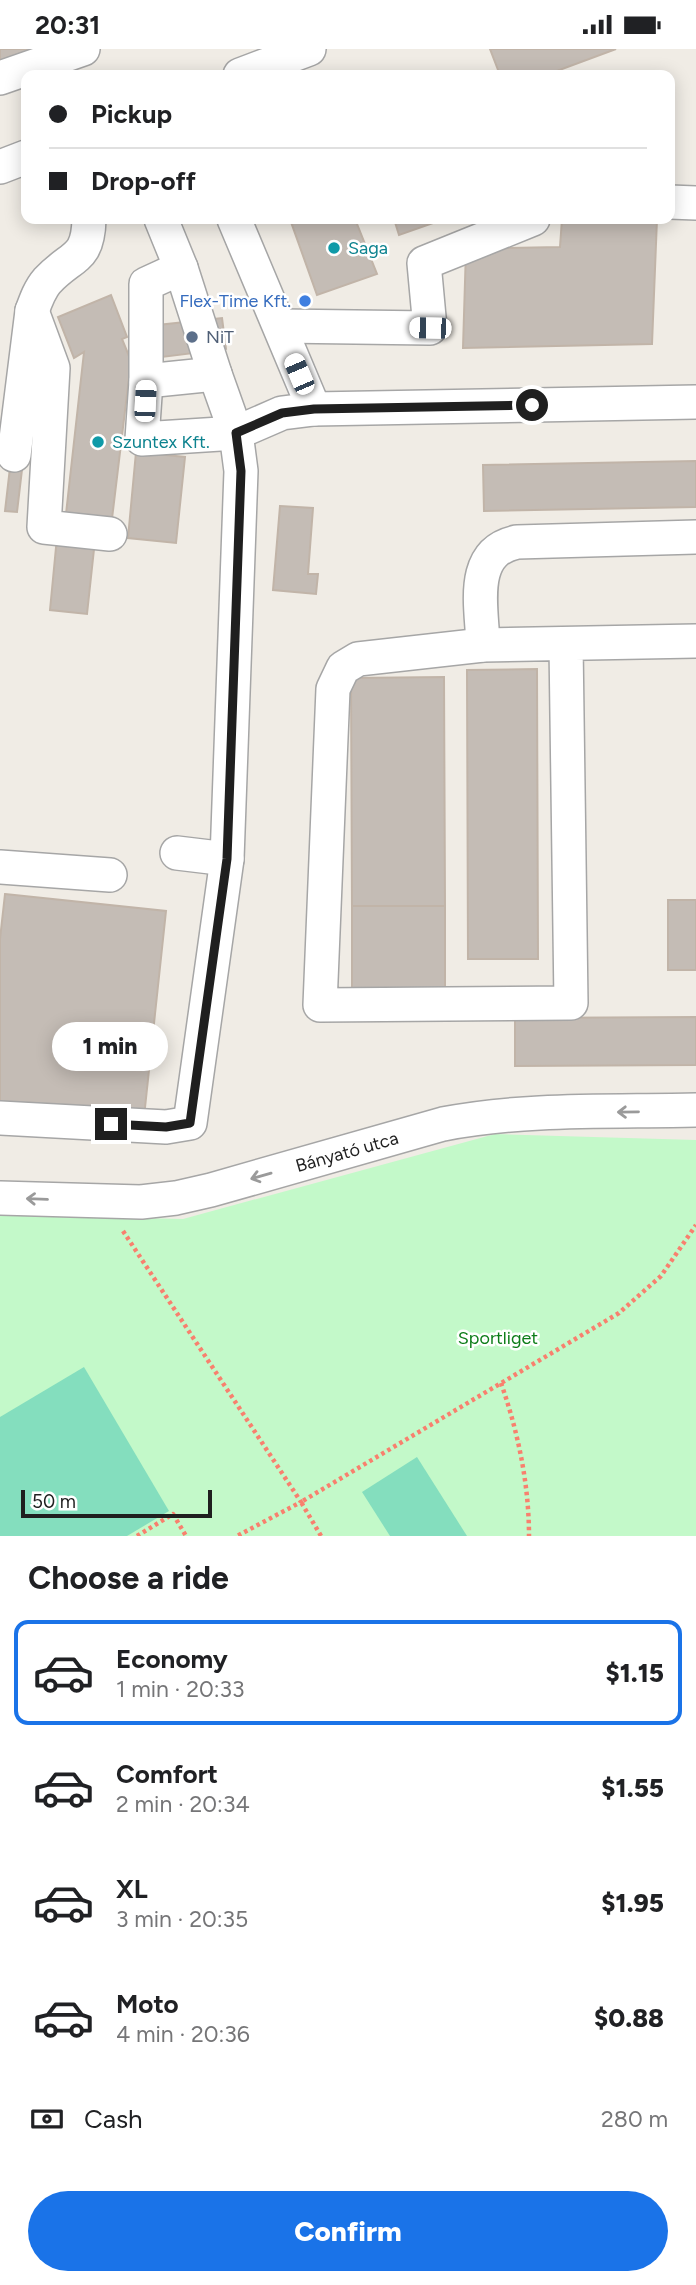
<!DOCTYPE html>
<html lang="en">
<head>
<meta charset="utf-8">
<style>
  body { margin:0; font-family:Figtree,sans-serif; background:#f2f2f2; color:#202124; height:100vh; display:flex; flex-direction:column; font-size:26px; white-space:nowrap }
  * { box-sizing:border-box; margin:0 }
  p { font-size:23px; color:#757577 }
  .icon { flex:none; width:38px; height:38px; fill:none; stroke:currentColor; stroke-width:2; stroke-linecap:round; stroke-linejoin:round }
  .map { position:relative; height:1487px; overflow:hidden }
  .details { display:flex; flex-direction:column; background:#fff; flex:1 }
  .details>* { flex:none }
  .banner { position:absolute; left:21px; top:21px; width:654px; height:154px; border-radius:14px; box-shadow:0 4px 18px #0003; display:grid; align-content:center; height:154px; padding:0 28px; background:#fff }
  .scale { position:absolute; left:21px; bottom:18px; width:191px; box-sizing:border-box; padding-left:7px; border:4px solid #1f1f1f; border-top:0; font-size:19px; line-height:24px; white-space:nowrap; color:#1f1f1f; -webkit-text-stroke:5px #fff; paint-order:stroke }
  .end { position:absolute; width:32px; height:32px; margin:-16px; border:9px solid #1f1f1f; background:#fff; box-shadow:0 0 0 4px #fff }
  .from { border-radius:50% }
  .bubble { position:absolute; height:49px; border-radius:24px; background:#fff; box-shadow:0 4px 18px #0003; font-size:23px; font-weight:800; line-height:49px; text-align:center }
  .car { position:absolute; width:21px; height:42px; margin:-21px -10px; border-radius:9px; box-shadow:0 0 5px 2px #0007; background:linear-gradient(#fff 24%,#345 0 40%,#fff 0 76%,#345 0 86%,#fff 0) }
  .banner b { display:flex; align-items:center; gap:24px; height:66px; font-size:26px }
  .banner b+b { border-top:2px solid #e0e0e0 }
  .banner i { width:18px; height:18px; background:#202124 }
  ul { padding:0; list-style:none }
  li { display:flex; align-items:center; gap:21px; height:105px; margin:0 14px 10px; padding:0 14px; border:4px solid transparent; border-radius:14px }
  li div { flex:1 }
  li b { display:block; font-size:26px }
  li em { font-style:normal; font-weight:800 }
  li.selected { border-color:#1a73e8 }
  li>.icon { width:63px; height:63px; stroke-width:1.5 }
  h2 { padding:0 28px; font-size:32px; line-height:84px }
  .pay { display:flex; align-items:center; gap:18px; height:77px; padding:0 28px; font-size:26px }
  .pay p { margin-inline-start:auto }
  .cta { display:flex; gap:14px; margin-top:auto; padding:14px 28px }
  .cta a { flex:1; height:80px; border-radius:42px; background:#1a73e8; color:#fff; font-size:28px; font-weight:800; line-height:80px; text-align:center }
  .status { display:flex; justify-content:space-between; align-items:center; height:49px; padding:0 35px; background:#fff; direction:ltr }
  .status svg { height:19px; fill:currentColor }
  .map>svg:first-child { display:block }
  .park { fill:#c3f9c9 }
  .pitch { fill:#84debe }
  .building { fill:#c4bcb5; stroke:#c1b4a8; stroke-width:2 }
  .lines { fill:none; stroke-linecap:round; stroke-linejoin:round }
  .minor-casing { stroke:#a6a6a6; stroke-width:36 }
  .path { stroke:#f8806e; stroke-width:4.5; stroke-dasharray:3.5 3.5; stroke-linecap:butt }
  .minor { stroke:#fff; stroke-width:33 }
  .oneway { stroke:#9a9a9a }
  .route { stroke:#1f1f1f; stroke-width:9 }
  .culture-dot { fill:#0f9aa8; stroke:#fff; stroke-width:2.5 }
  .shop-dot { fill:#3f7fe0; stroke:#fff; stroke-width:2.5 }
  .service-dot { fill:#5c6f8a; stroke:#fff; stroke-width:2.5 }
  .labels { text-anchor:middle; stroke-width:5; stroke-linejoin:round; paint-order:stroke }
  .culture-label { font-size:18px; fill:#0d838f; stroke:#fff; text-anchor:start }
  .shop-label { font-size:18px; fill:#366cbe; stroke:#fff; text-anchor:end }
  .service-label { font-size:18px; fill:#4e5e75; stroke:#fff; text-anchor:start }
  .street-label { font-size:18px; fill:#1f1f1f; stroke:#fff }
  .park-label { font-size:18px; fill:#0d7d19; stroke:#fff }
</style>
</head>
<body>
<div class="status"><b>20:31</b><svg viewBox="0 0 49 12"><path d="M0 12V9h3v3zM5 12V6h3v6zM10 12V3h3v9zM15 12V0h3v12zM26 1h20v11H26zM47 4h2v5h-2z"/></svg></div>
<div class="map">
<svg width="696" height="1487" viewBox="0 0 696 1487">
  <rect width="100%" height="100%" fill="#f0ece5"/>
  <path class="park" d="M 495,1085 L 696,1091 L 696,1487 L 0,1487 L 0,1166 L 183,1170 Z"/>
  <g class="pitch">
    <path d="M 84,1318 L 169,1462 L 127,1487 L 0,1487 L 0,1368 Z"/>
    <path d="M 417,1408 L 467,1487 L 390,1487 L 362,1443 Z"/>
  </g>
  <g class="building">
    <path d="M 0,0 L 32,0 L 0,12 Z"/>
    <path d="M 490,0 L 616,0 L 546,26 L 500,26 Z"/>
    <path d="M 299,170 L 355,170 L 377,225 L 317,246 L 291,173 Z"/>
    <path d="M 394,170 L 438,170 L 439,172 L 399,186 Z"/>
    <path d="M 562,170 L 657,170 L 652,295 L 463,299 L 466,200 L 560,198 Z"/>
    <path d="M 111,246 L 127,288 L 122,290 L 131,312 L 111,478 L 65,474 L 84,303 L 74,309 L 58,268 Z"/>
    <path d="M 222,269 L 226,300 L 162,308 L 158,276 Z"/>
    <path d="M 136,403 L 185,408 L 176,494 L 128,489 Z"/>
    <path d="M 11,410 L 23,412 L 17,463 L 5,462 Z"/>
    <path d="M 696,412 L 696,458 L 484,462 L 483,416 Z"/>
    <path d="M 280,457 L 313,459 L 308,525 L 318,525 L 316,545 L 273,541 Z"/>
    <path d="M 57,488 L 95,491 L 87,565 L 50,561 Z"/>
    <path d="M 537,620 L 538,910 L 468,910 L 467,621 Z"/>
    <path d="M 444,628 L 445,857 L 352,857 L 351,629 Z"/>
    <path d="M 5,845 L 166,862 L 144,1068 L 0,1053 L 0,890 Z"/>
    <rect x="668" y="851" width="28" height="70"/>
    <rect x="352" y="857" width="93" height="83"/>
    <path d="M 696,968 L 696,1016 L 515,1017 L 515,969 Z"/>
  </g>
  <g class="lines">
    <defs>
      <g id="minor">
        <path d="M 240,26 L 309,0"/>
        <path d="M 0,29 L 83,0"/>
        <path d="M 0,118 L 26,108"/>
        <path d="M 670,153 L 696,154"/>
        <path d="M 234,170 L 314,360"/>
        <path d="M 181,219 L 146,235 L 146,332 L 142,390 L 236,384 L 282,364 L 314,360 L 696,353"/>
        <path d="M 32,262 L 53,319 L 44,478 L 110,485"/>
        <path d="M 280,277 L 430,279 L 424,214 L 533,170"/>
        <path d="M 146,332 L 215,325"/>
        <path d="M 14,406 L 32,262 C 36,251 40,240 47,232 C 72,205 88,212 89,170"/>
        <path d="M 566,595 L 571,954 L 320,956 L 333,640 L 343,619 L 358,610 L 483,596 L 696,592"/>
        <path d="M 483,596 C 482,558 468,503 517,493 L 696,488"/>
        <path d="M 177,804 L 227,810"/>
        <path d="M 0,818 L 110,826"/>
        <path d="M 0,1069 L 166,1078 L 190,1074 L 227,810 L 241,422 L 236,384 L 215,325 L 181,219 L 161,170"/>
        <path d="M 0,1149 L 141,1153 L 176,1149 L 211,1141 L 443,1075 C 526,1059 612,1063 696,1061"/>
      </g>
    </defs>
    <use href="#minor" class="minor-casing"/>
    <g class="path">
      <path d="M 123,1182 L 301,1453 L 237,1487"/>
      <path d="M 501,1334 C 518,1383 529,1435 529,1487"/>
      <path d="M 137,1487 L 173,1465 L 186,1487"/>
      <path d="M 321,1487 L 301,1453 L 619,1264 L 661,1227 L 696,1176"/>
    </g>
    <use href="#minor" class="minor"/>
  </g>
  <defs><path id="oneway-shaft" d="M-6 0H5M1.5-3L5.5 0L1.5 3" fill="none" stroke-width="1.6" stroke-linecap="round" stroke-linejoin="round" transform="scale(1.75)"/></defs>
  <g class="oneway">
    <use href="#oneway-shaft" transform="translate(628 1063) rotate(179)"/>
    <use href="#oneway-shaft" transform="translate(261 1127) rotate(164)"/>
    <use href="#oneway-shaft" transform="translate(37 1150) rotate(-178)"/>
  </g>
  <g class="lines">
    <path class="route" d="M 111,1075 L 166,1078 L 190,1074 L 227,810 L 241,422 L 236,384 L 282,364 L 314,360 L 532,356"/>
  </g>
  <g class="culture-dot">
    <circle cx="334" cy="199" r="7"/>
    <circle cx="98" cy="393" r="7"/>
  </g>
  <circle class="shop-dot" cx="305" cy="252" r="7"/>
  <circle class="service-dot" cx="192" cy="288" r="7"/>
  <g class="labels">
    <g class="culture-label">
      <text x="348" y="205">Saga</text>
      <text x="112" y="399">Szuntex Kft.</text>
    </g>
    <g class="shop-label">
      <text x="291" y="258">Flex-Time Kft.</text>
    </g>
    <g class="service-label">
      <text x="206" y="294">NiT</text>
    </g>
    <g class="street-label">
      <text transform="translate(347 1103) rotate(-16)" y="6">Bányató utca</text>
    </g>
    <g class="park-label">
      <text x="498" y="1295">Sportliget</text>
    </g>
  </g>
</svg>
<div class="scale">50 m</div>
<i class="end from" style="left:532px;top:356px"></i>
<i class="end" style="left:111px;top:1075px"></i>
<div class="bubble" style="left:52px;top:973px;width:116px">1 min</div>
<i class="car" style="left:430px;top:279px;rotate:271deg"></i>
<i class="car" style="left:299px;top:325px;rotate:337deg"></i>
<i class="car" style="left:145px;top:352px;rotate:3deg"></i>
<div class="banner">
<b><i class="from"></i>Pickup</b>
<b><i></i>Drop-off</b>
</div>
</div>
<section class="details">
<h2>Choose a ride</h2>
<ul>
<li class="selected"><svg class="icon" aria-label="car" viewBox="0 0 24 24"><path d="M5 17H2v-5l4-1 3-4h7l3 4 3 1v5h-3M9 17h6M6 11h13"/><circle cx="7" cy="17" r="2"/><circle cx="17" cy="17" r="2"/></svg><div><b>Economy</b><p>1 min · 20:33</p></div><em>$1.15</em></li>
<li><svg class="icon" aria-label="car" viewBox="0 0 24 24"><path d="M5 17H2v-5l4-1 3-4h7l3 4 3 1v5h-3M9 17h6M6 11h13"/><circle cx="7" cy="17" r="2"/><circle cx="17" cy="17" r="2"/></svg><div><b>Comfort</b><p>2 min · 20:34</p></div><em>$1.55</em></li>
<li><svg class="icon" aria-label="car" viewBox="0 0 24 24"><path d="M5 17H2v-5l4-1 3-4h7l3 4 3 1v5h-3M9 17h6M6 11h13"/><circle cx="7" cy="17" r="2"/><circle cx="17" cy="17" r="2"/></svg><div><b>XL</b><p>3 min · 20:35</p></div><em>$1.95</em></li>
<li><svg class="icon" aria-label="car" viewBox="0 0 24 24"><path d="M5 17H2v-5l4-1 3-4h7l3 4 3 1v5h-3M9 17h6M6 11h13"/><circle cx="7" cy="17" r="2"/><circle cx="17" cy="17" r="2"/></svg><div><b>Moto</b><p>4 min · 20:36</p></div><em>$0.88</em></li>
</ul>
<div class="pay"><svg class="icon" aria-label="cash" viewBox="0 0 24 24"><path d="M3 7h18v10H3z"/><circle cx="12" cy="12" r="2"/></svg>Cash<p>280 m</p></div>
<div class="cta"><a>Confirm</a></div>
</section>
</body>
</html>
